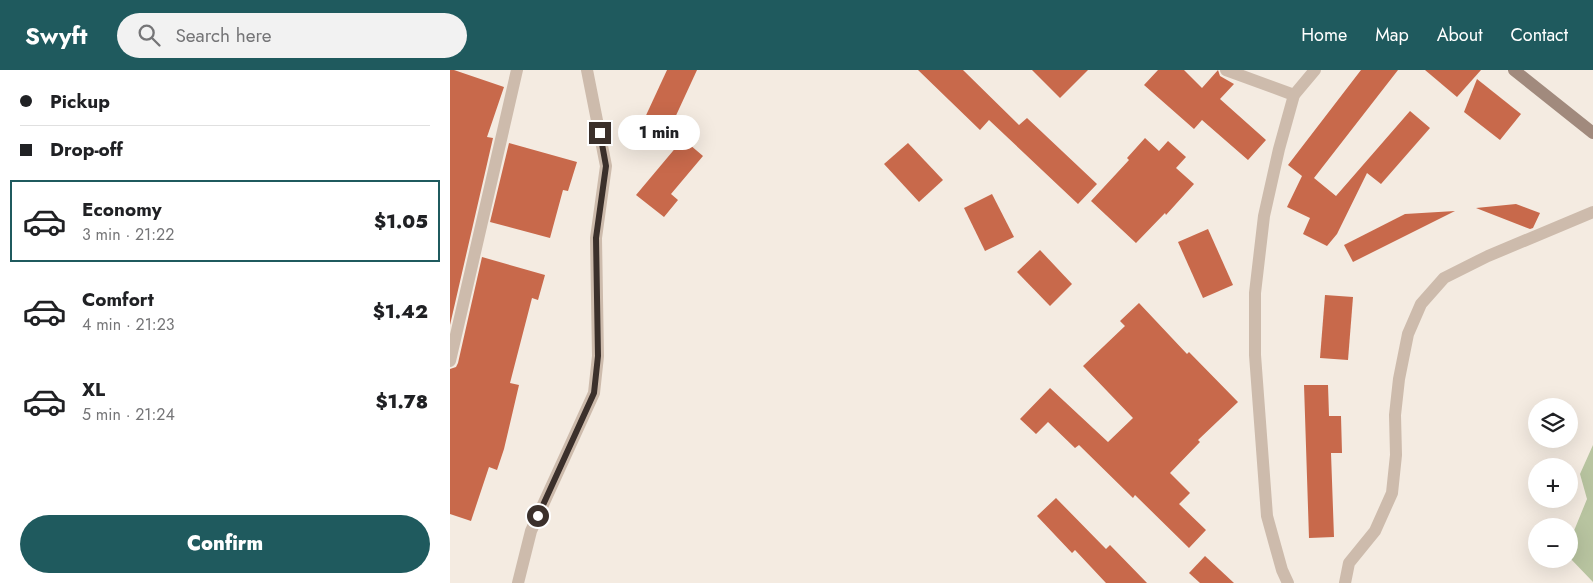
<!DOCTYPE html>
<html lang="en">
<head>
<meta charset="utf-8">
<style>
  body { margin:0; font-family:Jost,sans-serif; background:#f2f2f2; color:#202124; height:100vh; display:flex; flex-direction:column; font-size:19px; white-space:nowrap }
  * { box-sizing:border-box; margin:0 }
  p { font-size:16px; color:#757577 }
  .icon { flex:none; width:28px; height:28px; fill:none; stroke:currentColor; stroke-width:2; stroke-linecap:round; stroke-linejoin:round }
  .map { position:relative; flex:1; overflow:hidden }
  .side { display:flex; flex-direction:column; background:#fff; width:450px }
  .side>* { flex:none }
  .top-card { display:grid; align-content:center; height:110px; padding:0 20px; background:#fff }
  .controls { position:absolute; left:1078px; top:328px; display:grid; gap:10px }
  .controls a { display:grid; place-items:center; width:50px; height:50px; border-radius:50%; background:#fff; box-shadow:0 5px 20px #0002; font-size:25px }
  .end { position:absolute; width:22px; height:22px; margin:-11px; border:6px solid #3b302b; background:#fff; box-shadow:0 0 0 2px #fff }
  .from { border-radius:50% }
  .bubble { position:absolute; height:35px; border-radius:18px; background:#fff; box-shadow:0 5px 20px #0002; font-size:16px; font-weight:800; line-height:35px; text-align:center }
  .top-card b { display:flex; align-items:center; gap:18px; height:48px; font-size:19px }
  .top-card b+b { border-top:1px solid #e0e0e0 }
  .top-card i { width:12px; height:12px; background:#202124 }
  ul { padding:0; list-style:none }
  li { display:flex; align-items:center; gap:15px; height:82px; margin:0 10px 8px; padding:0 10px; border:2px solid transparent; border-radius:0px }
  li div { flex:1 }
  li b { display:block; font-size:19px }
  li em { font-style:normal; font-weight:800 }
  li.selected { border-color:#1f5a5e }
  li>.icon { width:45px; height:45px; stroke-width:1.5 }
  .cta { display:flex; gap:10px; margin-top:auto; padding:10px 20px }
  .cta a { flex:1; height:58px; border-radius:30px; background:#1f5a5e; color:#fff; font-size:20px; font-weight:800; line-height:58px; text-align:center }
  header { display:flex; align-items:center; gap:30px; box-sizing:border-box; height:70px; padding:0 25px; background:#1f5a5e; color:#fff }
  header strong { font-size:24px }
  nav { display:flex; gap:28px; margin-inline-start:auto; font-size:18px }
  .search { width:350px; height:45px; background:#f2f2f2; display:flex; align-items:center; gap:12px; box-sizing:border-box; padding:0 18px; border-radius:28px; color:#757577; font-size:19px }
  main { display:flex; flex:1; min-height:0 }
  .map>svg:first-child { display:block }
  .green { fill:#b8c4a0 }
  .building { fill:#c8694b }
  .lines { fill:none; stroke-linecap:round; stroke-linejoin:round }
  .street { stroke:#cdbbac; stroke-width:12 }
  .secondary { stroke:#a18a7d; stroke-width:12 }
  .route { stroke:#3b302b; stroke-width:6 }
</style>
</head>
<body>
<header>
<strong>Swyft</strong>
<div class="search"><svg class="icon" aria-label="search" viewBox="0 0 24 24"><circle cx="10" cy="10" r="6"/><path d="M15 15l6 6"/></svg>Search here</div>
<nav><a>Home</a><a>Map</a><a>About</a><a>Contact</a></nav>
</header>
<main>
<section class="side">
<div class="top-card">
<b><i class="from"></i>Pickup</b>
<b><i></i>Drop-off</b>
</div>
<ul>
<li class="selected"><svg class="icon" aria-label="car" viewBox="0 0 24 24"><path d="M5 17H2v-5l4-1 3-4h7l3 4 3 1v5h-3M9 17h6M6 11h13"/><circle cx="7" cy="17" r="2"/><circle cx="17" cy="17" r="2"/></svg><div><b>Economy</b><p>3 min · 21:22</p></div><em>$1.05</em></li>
<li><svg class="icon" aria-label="car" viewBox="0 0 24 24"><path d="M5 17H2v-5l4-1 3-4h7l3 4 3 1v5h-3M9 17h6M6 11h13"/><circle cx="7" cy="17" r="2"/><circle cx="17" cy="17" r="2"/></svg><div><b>Comfort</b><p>4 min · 21:23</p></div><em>$1.42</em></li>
<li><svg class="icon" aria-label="car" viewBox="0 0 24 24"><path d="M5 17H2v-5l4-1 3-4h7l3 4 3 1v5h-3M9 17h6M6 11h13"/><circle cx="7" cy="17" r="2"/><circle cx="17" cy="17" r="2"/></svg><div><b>XL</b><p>5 min · 21:24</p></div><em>$1.78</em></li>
</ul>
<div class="cta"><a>Confirm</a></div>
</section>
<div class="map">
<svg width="1143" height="513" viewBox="0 0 1143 513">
  <rect width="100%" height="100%" fill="#f4ebe1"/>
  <path class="green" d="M 1143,375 L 1143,512 L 1119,487 L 1119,473 L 1137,429 L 1130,404 Z"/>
  <g class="building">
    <path d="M 0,0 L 4,0 L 54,17 L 37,67 L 43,68 L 0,255 Z"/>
    <path d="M 217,0 L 247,0 L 217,65 L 192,54 Z"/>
    <path d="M 468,0 L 513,0 L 569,55 L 577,48 L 647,114 L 628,134 L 539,50 L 530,60 Z"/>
    <path d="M 582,0 L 638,0 L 610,28 Z"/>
    <path d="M 708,0 L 734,0 L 752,18 L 768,0 L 770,6 L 784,14 L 770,29 L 816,70 L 798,90 L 752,50 L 744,59 L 694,15 Z"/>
    <path d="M 911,0 L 948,0 L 864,108 L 886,126 L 960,41 L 980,58 L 931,114 L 917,103 L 887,164 L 877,176 L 853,164 L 860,148 L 837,137 L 852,106 L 838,95 Z"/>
    <path d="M 975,0 L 1031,0 L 1007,27 Z"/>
    <path d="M 1027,9 L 1071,44 L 1050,70 L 1014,42 Z"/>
    <path d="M 695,68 L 709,81 L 718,71 L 736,87 L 726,98 L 744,114 L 716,145 L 715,143 L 686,173 L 641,131 L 679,90 L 677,88 Z"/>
    <path d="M 233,69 L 253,86 L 221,124 L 228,130 L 214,147 L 186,125 Z"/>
    <path d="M 59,73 L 127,92 L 118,121 L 113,120 L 100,168 L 40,152 Z"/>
    <path d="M 458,73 L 493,110 L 469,132 L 434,94 Z"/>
    <path d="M 542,124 L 564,167 L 535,181 L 514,138 Z"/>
    <path d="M 1066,134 L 1090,143 L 1083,158 L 1080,159 L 1026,138 Z"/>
    <path d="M 1005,141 L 903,192 L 894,175 L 955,144 Z"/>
    <path d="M 758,159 L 783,215 L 753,228 L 728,172 Z"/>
    <path d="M 590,180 L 622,214 L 600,236 L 567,202 Z"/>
    <path d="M 32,187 L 95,205 L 88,230 L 82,228 L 60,313 L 69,315 L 54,379 L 47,400 L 39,397 L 21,451 L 0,444 L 0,299 L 6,297 L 8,293 Z"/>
    <path d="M 875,225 L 903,227 L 898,290 L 870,288 Z"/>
    <path d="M 689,233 L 737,284 L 739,282 L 788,332 L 748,370 L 750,372 L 720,403 L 740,423 L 729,434 L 756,460 L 739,478 L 685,425 L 683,428 L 629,375 L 625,378 L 598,352 L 586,364 L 570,349 L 600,318 L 658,372 L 683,348 L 633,296 L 675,256 L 670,251 Z"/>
    <path d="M 854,315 L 878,315 L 879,346 L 891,346 L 892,383 L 881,383 L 884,467 L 859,468 Z"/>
    <path d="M 606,428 L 656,479 L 660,475 L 697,513 L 656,513 L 625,480 L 622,483 L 587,446 Z"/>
    <path d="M 755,486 L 784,513 L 750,513 L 739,503 Z"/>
  </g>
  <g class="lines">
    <g class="street">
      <path d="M 776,0 L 844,25"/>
      <path d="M 0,291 L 67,0"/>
      <path d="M 68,513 L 81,461 L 144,323 L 148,286 L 146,168 L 156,96 L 137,0"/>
      <path d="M 838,513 L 832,500 L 817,446 L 805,285 L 805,223 L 814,146 L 829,79 L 844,25 L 865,0"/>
      <path d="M 895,513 L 899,493 L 925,461 L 942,423 L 946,385 L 945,345 L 949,309 L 958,264 L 971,234 L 994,208 L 1038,186 L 1143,142"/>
    </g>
    <path class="secondary" d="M 1064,0 L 1143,63"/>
  </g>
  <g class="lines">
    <path class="route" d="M 88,446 L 144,323 L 148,286 L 146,168 L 156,96 L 150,63"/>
  </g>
</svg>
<div class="controls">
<a><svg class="icon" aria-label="layers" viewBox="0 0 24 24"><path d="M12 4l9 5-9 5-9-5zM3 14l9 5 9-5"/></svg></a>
<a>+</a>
<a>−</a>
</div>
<i class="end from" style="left:88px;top:446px"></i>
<i class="end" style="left:150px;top:63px"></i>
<div class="bubble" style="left:168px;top:45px;width:82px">1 min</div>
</div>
</main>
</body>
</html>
